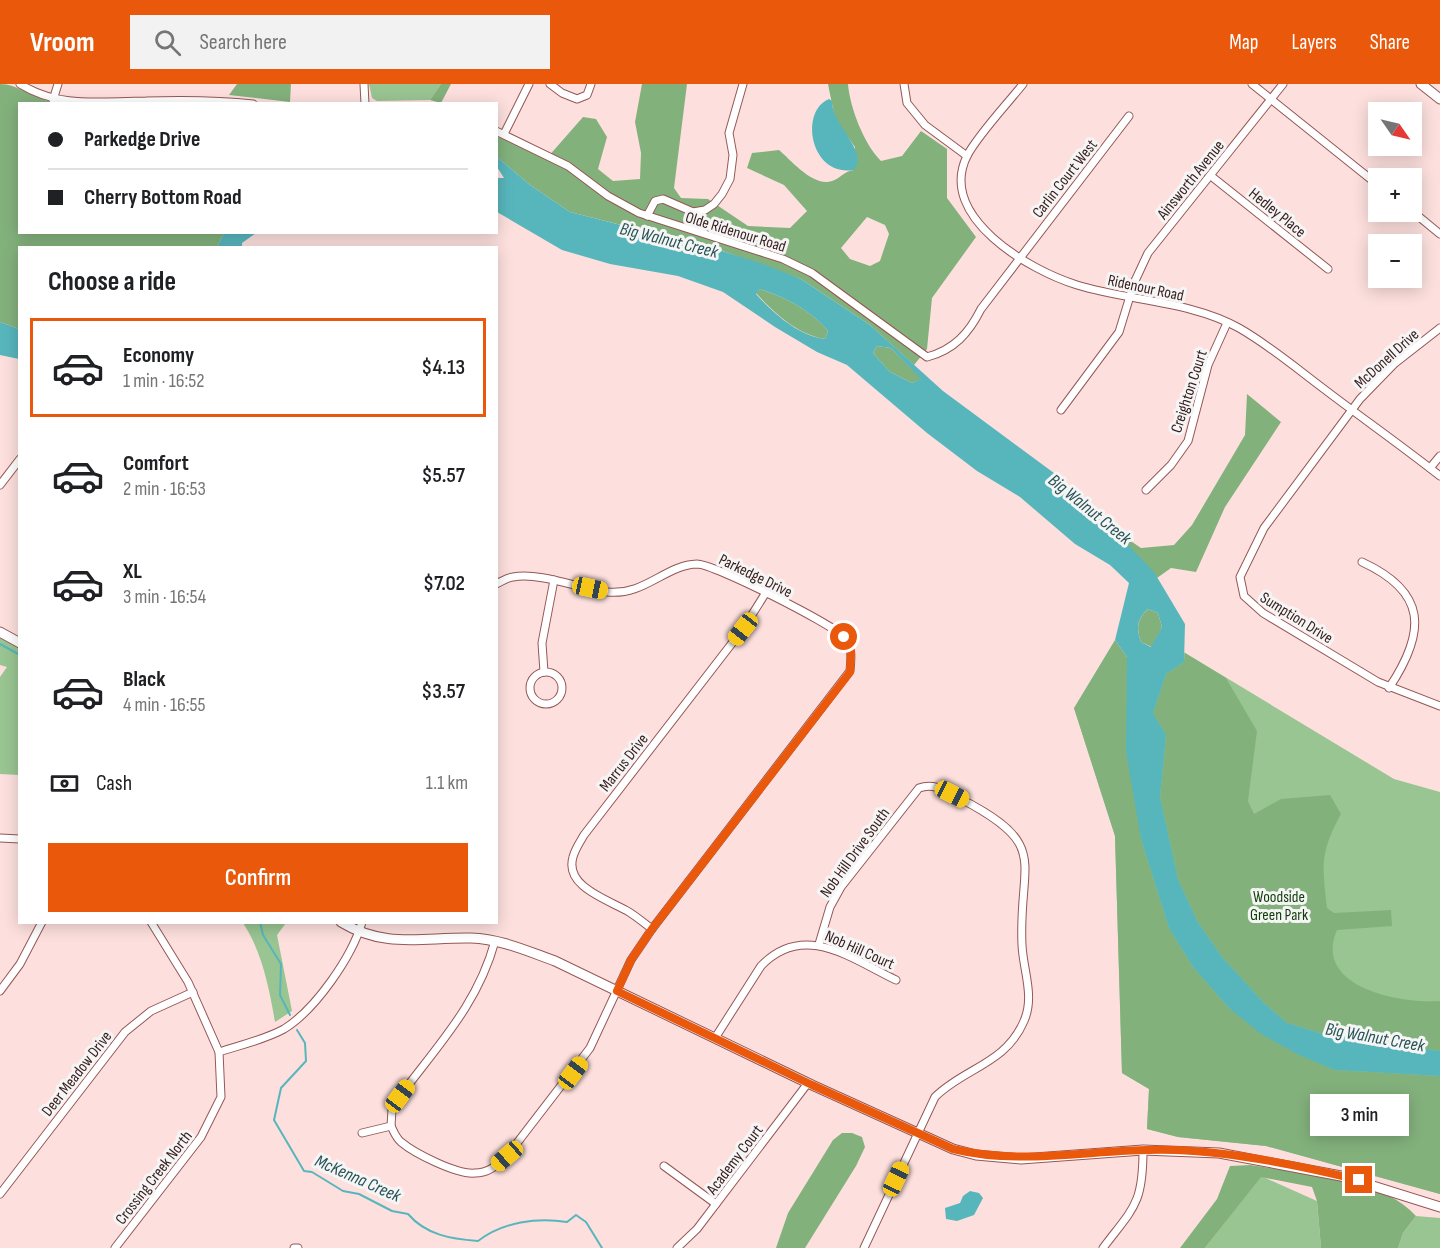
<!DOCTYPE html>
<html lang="en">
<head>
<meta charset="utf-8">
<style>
  body { margin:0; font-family:"Sofia Sans Condensed",sans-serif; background:#f2f2f2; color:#202124; height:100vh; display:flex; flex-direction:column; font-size:22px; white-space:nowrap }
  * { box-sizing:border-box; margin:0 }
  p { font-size:20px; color:#757577 }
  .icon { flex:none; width:33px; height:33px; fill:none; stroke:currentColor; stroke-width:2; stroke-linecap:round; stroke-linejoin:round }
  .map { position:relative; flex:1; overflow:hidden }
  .drawer { position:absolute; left:18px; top:162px; width:480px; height:678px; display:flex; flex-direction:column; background:#fff; border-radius:0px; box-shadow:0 3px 15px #0003 }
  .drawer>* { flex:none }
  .banner { position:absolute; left:18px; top:18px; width:480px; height:132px; border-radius:0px; box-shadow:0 3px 15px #0003; display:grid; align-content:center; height:132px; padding:0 30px; background:#fff }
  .needle { width:39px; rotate:124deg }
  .buttons { position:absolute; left:1368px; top:18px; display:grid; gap:12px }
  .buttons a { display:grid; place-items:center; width:54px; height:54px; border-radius:0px; background:#fff; box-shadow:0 3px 15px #0003; font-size:30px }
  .end { position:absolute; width:27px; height:27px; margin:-14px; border:8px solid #ea580c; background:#fff; box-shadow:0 0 0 3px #fff }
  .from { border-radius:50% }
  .bubble { position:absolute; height:42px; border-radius:0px; background:#fff; box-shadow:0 3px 15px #0003; font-size:20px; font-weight:600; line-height:42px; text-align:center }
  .car { position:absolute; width:18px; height:36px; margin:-18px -9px; border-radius:8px; box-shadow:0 0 4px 2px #0007; background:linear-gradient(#f5c518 24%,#345 0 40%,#f5c518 0 76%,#345 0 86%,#f5c518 0) }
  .banner b { display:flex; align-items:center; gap:21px; height:57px; font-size:22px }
  .banner b+b { border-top:2px solid #e0e0e0 }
  .banner i { width:15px; height:15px; background:#202124 }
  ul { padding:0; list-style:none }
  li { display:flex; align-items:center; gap:18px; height:99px; margin:0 12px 9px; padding:0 18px; border:3px solid transparent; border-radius:0px }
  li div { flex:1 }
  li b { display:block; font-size:22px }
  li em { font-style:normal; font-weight:600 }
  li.selected { border-color:#ea580c }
  li>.icon { width:54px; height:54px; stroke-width:1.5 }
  h2 { padding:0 30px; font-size:27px; line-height:72px }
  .pay { display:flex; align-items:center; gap:15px; height:66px; padding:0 30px; font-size:22px }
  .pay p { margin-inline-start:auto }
  .cta { display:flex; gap:12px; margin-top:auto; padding:12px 30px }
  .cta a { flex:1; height:69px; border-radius:0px; background:#ea580c; color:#fff; font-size:24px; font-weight:600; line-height:69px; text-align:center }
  header { display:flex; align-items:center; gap:36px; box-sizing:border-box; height:84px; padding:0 30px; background:#ea580c; color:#fff }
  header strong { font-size:28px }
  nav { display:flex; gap:33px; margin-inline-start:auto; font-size:21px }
  .search { width:420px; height:54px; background:#f2f2f2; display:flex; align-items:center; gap:15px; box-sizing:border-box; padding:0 21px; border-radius:0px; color:#757577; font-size:22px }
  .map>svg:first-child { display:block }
  .green { fill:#99c592 }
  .forest { fill:#83b17c; fill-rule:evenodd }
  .water { fill:#57b6bc; fill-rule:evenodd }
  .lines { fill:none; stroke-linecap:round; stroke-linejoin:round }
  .stream { stroke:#57b6bc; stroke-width:2 }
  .minor-casing { stroke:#945756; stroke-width:9 }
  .secondary-casing { stroke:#945756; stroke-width:11 }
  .minor { stroke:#fff; stroke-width:7 }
  .secondary { stroke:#fff; stroke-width:9 }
  .route { stroke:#ea580c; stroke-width:8 }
  .labels { text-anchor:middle; stroke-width:6; stroke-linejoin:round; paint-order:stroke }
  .street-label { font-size:16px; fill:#361c1b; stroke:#f5f5f5 }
  .park-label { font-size:16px; fill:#0e3e07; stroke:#f5f5f5 }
  .water-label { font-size:18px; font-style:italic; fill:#285456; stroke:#f5f5f5 }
</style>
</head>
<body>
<header>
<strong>Vroom</strong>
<div class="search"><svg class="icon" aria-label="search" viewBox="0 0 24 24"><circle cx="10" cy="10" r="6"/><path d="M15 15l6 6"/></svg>Search here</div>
<nav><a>Map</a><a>Layers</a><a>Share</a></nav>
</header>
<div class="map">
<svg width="1440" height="1164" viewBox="0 0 1440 1164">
  <rect width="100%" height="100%" fill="#fde0de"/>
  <g class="green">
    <path d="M 369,0 L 441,0 L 430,16 L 377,17 L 372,14 Z"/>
    <path d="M 0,553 L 20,564 L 19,691 L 0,690 L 0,593 L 7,583 L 0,581 Z"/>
    <path d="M 1167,558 L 1394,695 L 1440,708 L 1440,1110 L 1266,1062 L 1178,1053 L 1147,1045 L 1149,1005 L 1122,989 L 1115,752 L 1074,624 Z"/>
    <path d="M 243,839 L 286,839 L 277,851 L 292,927 L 275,938 C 269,903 262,868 243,839 Z"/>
    <path d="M 1261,1092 L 1317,1117 L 1321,1164 L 1205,1164 Z"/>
    <path d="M 1416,1132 L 1440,1134 L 1440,1164 L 1398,1164 L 1403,1149 Z"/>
  </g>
  <g class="forest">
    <path d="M 0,0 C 17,0 35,14 54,19 L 20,20 L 20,148 L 224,149 L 217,163 L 20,164 L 19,245 L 0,238 Z"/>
    <path d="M 237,0 L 291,0 L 290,18 L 229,11 Z"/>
    <path d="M 441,0 L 451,0 L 441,19 L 430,16 Z"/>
    <path d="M 642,0 L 687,0 L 674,104 L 681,114 L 708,115 L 748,142 L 790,144 L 807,127 L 784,101 L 747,84 L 752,69 L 779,66 C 792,77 813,103 832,97 C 841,94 844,87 854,86 L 855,63 L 835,35 L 828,0 L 848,0 C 850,24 864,60 881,77 L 902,72 L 921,47 L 947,65 L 947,114 L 976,153 L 932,214 L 927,265 L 914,281 L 870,241 L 801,195 L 720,166 L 570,128 L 530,101 L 497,73 L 496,52 L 547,74 L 583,33 L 596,35 L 607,53 L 598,85 L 613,97 L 640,95 L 641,69 L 635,38 ZM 867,133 L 885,141 L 889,150 L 880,177 L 870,182 L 850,175 L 841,164 Z"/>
    <path d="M 760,205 C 785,213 811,226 828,247 L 825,255 C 798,251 774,229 756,209 Z"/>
    <path d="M 877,262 L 891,264 L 922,295 L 912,299 L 890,288 L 873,269 Z"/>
    <path d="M 1247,310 L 1281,338 L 1225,423 L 1196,488 L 1171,484 L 1157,494 L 1113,445 L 1141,464 L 1174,461 L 1192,441 L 1245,351 Z"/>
    <path d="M 1148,525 L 1158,529 L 1162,543 L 1152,563 L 1141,558 C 1136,544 1137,535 1148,525 Z"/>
    <path d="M 1115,556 L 1127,573 L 1141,755 L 1169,844 L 1193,883 L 1229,924 L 1335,986 L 1440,992 L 1440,1110 L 1266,1062 L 1178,1053 L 1147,1045 L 1149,1005 L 1122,989 L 1115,752 L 1074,624 Z"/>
    <path d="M 1185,569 L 1226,594 L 1257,647 L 1248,717 L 1254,730 L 1281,715 L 1330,711 L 1341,730 C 1320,768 1322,782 1327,824 L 1334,829 L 1391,826 L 1392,842 L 1337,846 C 1312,903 1400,920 1440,917 L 1440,967 L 1320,949 L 1287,939 L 1264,919 L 1222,873 L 1197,837 L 1178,795 L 1160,713 L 1166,651 L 1153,629 L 1166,590 L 1184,578 Z"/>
    <path d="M 842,1049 L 852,1049 L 862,1053 L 865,1063 L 856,1082 L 805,1164 L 776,1164 L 788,1129 L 833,1056 Z"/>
    <path d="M 1250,1081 C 1299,1089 1382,1093 1416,1132 L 1403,1149 L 1398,1164 L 1321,1164 L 1317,1117 L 1312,1103 L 1261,1093 L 1205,1164 L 1180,1164 L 1217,1115 L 1230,1082 Z"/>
  </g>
  <g class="water">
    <path d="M 829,15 L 832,17 C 831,40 870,68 854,86 C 810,93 799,27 829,15 Z"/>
    <path d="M 497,73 L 530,101 L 570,128 L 719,166 L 766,181 L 801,195 L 870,241 L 943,307 L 1058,392 L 1113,445 L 1154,488 L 1185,540 L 1184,578 L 1166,590 L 1153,629 L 1166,651 L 1160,713 L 1178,795 L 1197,837 L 1222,873 L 1264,919 L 1287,939 L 1320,949 L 1440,967 L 1440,992 L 1335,986 L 1299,971 L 1261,950 L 1229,924 L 1193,883 L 1169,844 L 1141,755 L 1126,668 L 1127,573 L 1115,556 L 1129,499 L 1110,481 L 1075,460 L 1020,413 L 977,387 L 927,349 L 847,281 L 817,268 L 775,243 L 723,208 L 678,192 L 610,180 L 562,166 L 497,128 L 497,94 L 504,94 L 497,83 ZM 760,205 C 785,213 811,226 828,247 L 825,255 C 799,252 773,229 756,210 ZM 877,262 L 891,264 L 921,295 L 912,299 L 890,288 L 873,269 ZM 1148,525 L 1158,529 L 1162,543 L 1151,563 L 1141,558 C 1136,544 1137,535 1148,525 Z"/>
    <path d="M 224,149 L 225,148 L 256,149 L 242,159 L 242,163 L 217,163 Z"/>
    <path d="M 0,238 L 19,245 L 19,275 L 0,271 Z"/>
    <path d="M 970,1107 L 979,1109 L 983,1114 L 974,1131 L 957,1137 L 946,1135 L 945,1124 L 960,1119 L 963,1112 Z"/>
  </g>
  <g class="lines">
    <g class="stream">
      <path d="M 0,560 L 20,571"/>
      <path d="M 260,838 L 263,851 L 281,880 L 280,911 L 290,931"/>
      <path d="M 297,946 L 305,959 L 306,977 L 281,1004 L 274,1036 L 304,1087 L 312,1088 L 343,1107 L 359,1110 L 392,1127 L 408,1130 C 426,1151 451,1155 478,1157 C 503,1138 537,1133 567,1138 L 576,1131 L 586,1138 L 602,1164"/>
    </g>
    <defs>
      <g id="minor">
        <path d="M 20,0 C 60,25 101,17 146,17 C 182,16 218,16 253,20"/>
        <path d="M 364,0 L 365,20"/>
        <path d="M 550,0 L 562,9 L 577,15 L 587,11 L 591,0"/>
        <path d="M 904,0 L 907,19 L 925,41 L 967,72"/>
        <path d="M 1023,0 C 1008,19 977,52 967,72 C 937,133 1029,186 1077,201 C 1129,217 1191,217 1239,244 C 1269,261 1296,284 1324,305 C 1362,334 1402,362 1440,392"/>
        <path d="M 1252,0 L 1378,101"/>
        <path d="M 53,16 L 58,0"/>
        <path d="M 496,47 L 568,82 L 608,112 L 639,129 L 783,175 L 812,189 L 927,273 C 954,266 969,249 981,225 L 1129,32"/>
        <path d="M 504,50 L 529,0"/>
        <path d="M 1211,92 L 1328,185"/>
        <path d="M 1412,127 L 1440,150"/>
        <path d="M 647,132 L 655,117 L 663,115 L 693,128 L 705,126 L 714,120 L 722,110 L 730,95 L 733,71 L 729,49 L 743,0"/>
        <path d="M 1440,244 L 1394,280 L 1360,315 L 1264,444 L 1240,493 L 1244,512 L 1263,529 L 1378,598 L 1440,622"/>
        <path d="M 1061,326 L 1119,248 L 1134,199 L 1148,169 L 1283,0"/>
        <path d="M 1430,384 L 1440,372"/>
        <path d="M 0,401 L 20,375"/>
        <path d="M 1146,406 L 1171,381 L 1188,357 L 1208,281 L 1227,239"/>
        <path d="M 1362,478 C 1427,508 1427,547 1389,604"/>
        <circle cx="546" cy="604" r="16"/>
        <path d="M 544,588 L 542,559 L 554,496"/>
        <path d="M 0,754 L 20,755"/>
        <path d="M 652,845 C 644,839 637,833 629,828 C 609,816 564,803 573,773 C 575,765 580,758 584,751 L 743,545 L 765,510"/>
        <path d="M 819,860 L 830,823 L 841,803 L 919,704 C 935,698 947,708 961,715 C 1052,762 1018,777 1022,861 C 1023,886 1035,912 1024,937 C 1006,980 964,984 935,1013 L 864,1164"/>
        <path d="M 0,907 L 20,880 L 42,838"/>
        <path d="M 715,954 L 761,882 C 804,837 852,875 896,896"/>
        <path d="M 219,968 C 240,961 264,956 284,945 C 315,926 352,873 362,838"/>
        <path d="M 391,1042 C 394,1048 396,1054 401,1058 C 414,1069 457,1091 475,1089 C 489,1089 497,1081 507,1072 L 590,964 L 631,876 L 652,845 L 850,587 C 851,575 853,563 844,553 C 832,540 714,480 697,480 C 665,481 645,512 607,508 C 580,505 541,488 513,493 C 508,493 501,498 496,500"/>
        <path d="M 391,1042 L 392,1026 L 400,1012 C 438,961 478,920 495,857"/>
        <path d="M 362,1049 L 391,1042"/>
        <path d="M 664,1082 L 716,1120"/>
        <path d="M 0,1110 L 125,948 L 151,927 L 193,908"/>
        <path d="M 115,1164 L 201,1053 L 221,1013 L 219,968 L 188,898 L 151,838"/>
        <path d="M 294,1164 L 298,1164"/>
        <path d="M 677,1164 L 697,1145 L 808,999"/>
        <path d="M 1103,1164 C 1134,1123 1143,1120 1143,1066"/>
      </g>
      <g id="secondary">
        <path d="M 1421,0 L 1440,15"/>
        <path d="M 0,548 L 20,559"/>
        <path d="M 341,838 C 385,865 423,853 471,854 C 501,855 527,867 555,877 L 812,1001 L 953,1065 L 976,1071 L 1021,1075 L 1143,1066 L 1219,1069 L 1341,1092 L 1440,1123"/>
      </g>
    </defs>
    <use href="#minor" class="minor-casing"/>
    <use href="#secondary" class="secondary-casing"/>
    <use href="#minor" class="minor"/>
    <use href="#secondary" class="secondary"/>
  </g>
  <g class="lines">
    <path class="route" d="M 844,553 L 851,568 L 850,588 L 652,845 L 631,876 L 617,907 L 812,1001 L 953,1065 C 1027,1083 1100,1063 1175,1066 C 1234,1068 1302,1082 1359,1096"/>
  </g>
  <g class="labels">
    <g class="street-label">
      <text transform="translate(1064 94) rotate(-52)" y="6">Carlin Court West</text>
      <text transform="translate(1190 95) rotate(-51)" y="6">Ainsworth Avenue</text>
      <text transform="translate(1278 128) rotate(39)" y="6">Hedley Place</text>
      <text transform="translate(736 147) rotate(17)" y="6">Olde Ridenour Road</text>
      <text transform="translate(1146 203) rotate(12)" y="6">Ridenour Road</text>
      <text transform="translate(1386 274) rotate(-42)" y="6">McDonell Drive</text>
      <text transform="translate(1188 307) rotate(-72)" y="6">Creighton Court</text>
      <text transform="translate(756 491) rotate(26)" y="6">Parkedge Drive</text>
      <text transform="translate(1297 533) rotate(32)" y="6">Sumption Drive</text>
      <text transform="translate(623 678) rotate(-52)" y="6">Marrus Drive</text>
      <text transform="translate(854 768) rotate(-54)" y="6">Nob Hill Drive South</text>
      <text transform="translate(860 865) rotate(24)" y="6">Nob Hill Court</text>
      <text transform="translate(76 989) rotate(-52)" y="6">Deer Meadow Drive</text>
      <text transform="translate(734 1075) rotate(-53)" y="6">Academy Court</text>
      <text transform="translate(153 1093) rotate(-52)" y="6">Crossing Creek North</text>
    </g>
    <g class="park-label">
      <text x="1279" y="818">Woodside<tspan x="1279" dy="18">Green Park</tspan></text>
    </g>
    <g class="water-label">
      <text transform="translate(669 156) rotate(14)" y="6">Big Walnut Creek</text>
      <text transform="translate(1090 425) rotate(39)" y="6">Big Walnut Creek</text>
      <text transform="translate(1375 953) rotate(10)" y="6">Big Walnut Creek</text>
      <text transform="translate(358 1094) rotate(24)" y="6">McKenna Creek</text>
    </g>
  </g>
</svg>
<div class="buttons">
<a><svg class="needle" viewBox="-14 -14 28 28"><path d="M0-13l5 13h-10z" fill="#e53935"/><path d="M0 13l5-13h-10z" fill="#757577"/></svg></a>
<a>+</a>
<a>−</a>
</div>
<i class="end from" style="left:844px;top:553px"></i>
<i class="end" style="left:1359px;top:1096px"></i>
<div class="bubble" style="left:1310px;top:1010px;width:99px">3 min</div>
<i class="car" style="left:590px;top:504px;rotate:102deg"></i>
<i class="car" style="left:743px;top:545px;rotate:218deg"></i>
<i class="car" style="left:952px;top:710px;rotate:117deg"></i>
<i class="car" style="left:573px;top:989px;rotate:37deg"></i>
<i class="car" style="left:400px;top:1012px;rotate:37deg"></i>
<i class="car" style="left:507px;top:1072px;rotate:229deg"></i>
<i class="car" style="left:896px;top:1095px;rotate:25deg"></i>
<div class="banner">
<b><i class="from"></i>Parkedge Drive</b>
<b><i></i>Cherry Bottom Road</b>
</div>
<section class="drawer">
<h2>Choose a ride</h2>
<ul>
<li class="selected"><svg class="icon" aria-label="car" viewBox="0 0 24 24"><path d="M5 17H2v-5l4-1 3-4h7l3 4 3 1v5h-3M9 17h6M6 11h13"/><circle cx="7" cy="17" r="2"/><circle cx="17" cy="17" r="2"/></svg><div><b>Economy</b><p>1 min · 16:52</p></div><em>$4.13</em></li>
<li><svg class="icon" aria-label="car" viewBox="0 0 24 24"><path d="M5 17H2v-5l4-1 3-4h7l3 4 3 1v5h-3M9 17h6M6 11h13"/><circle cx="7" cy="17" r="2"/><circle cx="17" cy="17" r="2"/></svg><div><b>Comfort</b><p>2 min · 16:53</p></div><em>$5.57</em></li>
<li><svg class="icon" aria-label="car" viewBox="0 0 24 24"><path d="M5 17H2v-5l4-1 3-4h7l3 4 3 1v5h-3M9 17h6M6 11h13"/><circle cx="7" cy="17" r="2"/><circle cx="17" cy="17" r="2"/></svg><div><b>XL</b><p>3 min · 16:54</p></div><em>$7.02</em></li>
<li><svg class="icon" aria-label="car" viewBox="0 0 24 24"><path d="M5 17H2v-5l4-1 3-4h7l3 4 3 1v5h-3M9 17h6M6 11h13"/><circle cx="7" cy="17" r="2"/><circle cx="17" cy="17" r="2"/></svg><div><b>Black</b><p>4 min · 16:55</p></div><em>$3.57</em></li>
</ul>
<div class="pay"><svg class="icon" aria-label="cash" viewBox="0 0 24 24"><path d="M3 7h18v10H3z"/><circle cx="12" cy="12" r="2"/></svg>Cash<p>1.1 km</p></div>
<div class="cta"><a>Confirm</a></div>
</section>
</div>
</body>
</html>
